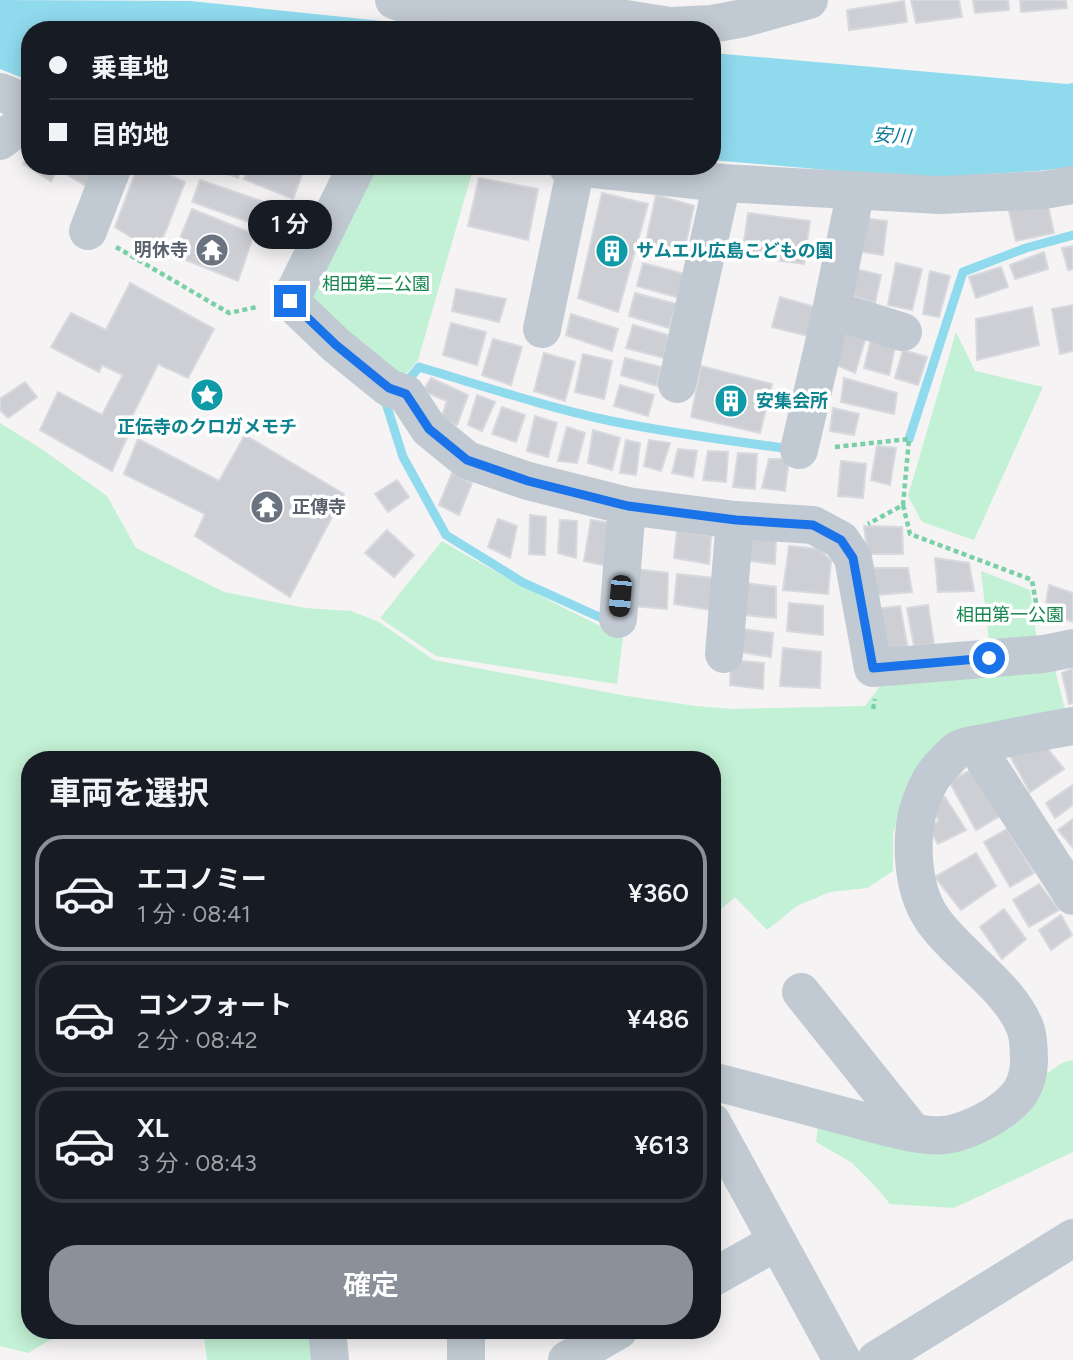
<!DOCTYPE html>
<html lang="ja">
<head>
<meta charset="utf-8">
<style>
  body { margin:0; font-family:Figtree,"Noto Sans JP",sans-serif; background:#242831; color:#f1f3f6; height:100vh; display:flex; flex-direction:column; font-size:26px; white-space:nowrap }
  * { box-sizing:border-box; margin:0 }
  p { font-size:23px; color:#9ea1a6 }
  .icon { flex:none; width:38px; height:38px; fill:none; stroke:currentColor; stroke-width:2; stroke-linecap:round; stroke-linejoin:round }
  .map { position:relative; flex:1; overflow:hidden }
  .sheet { position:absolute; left:21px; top:751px; width:700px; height:588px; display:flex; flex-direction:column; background:#171b24; border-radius:28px; box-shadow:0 4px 18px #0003 }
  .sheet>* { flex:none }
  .guide { position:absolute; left:21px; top:21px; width:700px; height:154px; border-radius:28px; box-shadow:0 4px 18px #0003; display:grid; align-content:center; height:154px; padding:0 28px; background:#171b24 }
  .end { position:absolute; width:32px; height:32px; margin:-16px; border:9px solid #1a73e8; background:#fff; box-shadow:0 0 0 4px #fff }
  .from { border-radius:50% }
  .bubble { position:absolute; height:49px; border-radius:24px; background:#171b24; box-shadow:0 4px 18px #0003; font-size:23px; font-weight:600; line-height:49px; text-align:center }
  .car { position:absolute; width:21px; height:42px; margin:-21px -10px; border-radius:9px; box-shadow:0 0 5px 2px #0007; background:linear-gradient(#222 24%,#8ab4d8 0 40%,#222 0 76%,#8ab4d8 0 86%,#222 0) }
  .guide b { display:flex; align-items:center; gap:24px; height:66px; font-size:26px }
  .guide b+b { border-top:2px solid #363941 }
  .guide i { width:18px; height:18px; background:#f1f3f6 }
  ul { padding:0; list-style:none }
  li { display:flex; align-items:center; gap:21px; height:116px; margin:0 14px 10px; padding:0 14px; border:4px solid #363941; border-radius:28px }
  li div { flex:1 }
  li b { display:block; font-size:26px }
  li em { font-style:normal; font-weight:600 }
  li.active { border-color:#8c9099 }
  li>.icon { width:63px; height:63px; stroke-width:1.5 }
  h2 { padding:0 28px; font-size:32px; line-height:84px }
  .cta { display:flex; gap:14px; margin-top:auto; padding:14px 28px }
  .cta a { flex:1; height:80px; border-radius:28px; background:#8c9099; color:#fff; font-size:28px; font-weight:600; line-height:80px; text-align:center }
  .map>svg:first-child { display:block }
  .green { fill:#c3f1d5 }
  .water { fill:#90daee }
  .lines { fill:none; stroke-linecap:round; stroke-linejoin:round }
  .stream { stroke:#90daee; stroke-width:9 }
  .building { fill:#cdcfd5; stroke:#d7d9de; stroke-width:2 }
  .path { stroke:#7ad0a6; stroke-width:4.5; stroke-dasharray:5 3.5; stroke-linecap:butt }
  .minor { stroke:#c1cad2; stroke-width:38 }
  .route { stroke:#1a73e8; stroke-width:9 }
  .labels { text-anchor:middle; stroke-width:7; stroke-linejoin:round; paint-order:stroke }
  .worship-label { font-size:18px; font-weight:bold; fill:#5b616d; stroke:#fff; text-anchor:end }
  .culture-label { font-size:18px; font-weight:bold; fill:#0d838f; stroke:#fff; text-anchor:start }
  .park-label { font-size:18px; fill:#17864f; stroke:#fff }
  .water-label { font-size:19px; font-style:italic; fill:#0c7c9b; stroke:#fff }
</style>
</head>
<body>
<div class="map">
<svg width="1073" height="1360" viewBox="0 0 1073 1360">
  <rect width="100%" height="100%" fill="#f5f3f3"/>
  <g class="green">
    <path d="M 370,166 L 434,166 L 472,173 L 418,360 L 401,380 L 299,299 Z"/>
    <path d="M 956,332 L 975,371 L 1043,387 L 974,540 L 922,522 L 908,496 Z"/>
    <path d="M 0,423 L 43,450 L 107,496 L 136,548 L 224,592 L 305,608 L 351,611 L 379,622 L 434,660 L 627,696 L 696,706 L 733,709 L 865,706 L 887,677 L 1053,661 L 1066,714 L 911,785 L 893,833 L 893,871 L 867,888 L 830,892 L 797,906 L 767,930 L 735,897 L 712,917 L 712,760 L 30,760 L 30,1330 L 67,1330 L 28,1353 L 0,1346 Z"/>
    <path d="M 442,541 C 501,576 561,607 623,637 L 617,684 L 436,656 L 380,618 Z"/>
    <path d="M 981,571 L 1030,590 L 1037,641 L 989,641 Z"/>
    <path d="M 1073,1060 L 1073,1152 L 954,1208 L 890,1204 L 877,1188 L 851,1162 L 816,1142 L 819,1118 L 946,1143 L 1062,1063 Z"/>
    <path d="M 203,1330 L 320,1330 L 321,1360 L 207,1360 Z"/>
  </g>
  <g class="water">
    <path d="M 0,0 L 190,1 L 469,30 L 30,30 L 30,81 L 0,69 Z"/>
    <path d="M 712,53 L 1067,84 L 1073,83 L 1073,167 L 1037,171 L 920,178 L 712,160 Z"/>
  </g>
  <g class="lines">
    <g class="stream">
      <path d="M 406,383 L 419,367 C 483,386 546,407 611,421 C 670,433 731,441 791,449"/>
      <path d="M 384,397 L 403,457 L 446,535 L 522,582 L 608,621"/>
      <path d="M 909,439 L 963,272 L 1026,248 L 1073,235"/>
    </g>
  </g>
  <g class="building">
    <path d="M 911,0 L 959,0 L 962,17 L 916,23 Z"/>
    <path d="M 973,0 L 1008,0 L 1009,10 L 975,13 Z"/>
    <path d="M 1020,0 L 1066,0 L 1067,8 L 1021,12 Z"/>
    <path d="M 904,1 L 907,22 L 849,30 L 847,10 Z"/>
    <path d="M 30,151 L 30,166 L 99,166 L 89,188 L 58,169 L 51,181 L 23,164 Z"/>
    <path d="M 138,166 L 149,166 L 185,182 L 157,253 L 115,227 Z"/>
    <path d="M 207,166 L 241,166 L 238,178 Z"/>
    <path d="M 250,166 L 305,166 L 293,199 L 244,179 Z"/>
    <path d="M 479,178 L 538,189 L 528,240 L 468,226 Z"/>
    <path d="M 200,180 L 282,208 L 274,231 L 192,202 Z"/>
    <path d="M 602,193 L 648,204 L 618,312 L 578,298 Z"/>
    <path d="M 656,195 L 694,206 L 683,257 L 645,246 Z"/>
    <path d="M 1047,201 L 1054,233 L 1016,241 L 1008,207 Z"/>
    <path d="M 192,209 L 254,234 L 238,281 L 173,255 Z"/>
    <path d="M 748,213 L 810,221 L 804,264 L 742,256 Z"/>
    <path d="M 864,218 L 887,221 L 883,255 L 856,251 Z"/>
    <path d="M 1073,246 L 1073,269 L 1068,270 L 1062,248 Z"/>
    <path d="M 1044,252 L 1048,269 L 1015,279 L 1010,265 Z"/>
    <path d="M 643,263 L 688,275 L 680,298 L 637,286 Z"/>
    <path d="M 896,263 L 922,269 L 912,310 L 888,305 Z"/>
    <path d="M 1001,267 L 1008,287 L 976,298 L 969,277 Z"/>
    <path d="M 855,269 L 881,275 L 875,303 L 849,294 Z"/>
    <path d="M 930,271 L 950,276 L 939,317 L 923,314 Z"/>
    <path d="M 130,283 L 214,329 L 188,378 L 158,364 L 126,428 L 130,431 L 112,471 L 40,430 L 58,392 L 102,415 L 123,375 L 102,365 L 99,372 L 51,347 L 71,313 L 106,330 Z"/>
    <path d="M 456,289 L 506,299 L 499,322 L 452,311 Z"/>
    <path d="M 635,293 L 676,304 L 669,328 L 629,316 Z"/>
    <path d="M 780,297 L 818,308 L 812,337 L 772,327 Z"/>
    <path d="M 1073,305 L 1073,351 L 1060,354 L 1052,309 Z"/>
    <path d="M 1032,307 L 1039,345 L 977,360 L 976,319 Z"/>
    <path d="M 571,314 L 618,329 L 612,351 L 566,335 Z"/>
    <path d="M 451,323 L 486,332 L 477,365 L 443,355 Z"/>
    <path d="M 633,325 L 668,335 L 664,358 L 626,348 Z"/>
    <path d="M 843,331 L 866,337 L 855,373 L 834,364 Z"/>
    <path d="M 493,339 L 522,347 L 511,385 L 482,375 Z"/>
    <path d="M 871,339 L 895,347 L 889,375 L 864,368 Z"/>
    <path d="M 903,350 L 927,357 L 918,385 L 895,378 Z"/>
    <path d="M 544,353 L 575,362 L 565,401 L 534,391 Z"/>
    <path d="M 583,354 L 612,361 L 604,399 L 575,392 Z"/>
    <path d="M 625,358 L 661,367 L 657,386 L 621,375 Z"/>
    <path d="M 701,366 L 772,384 L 760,433 L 691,417 Z"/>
    <path d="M 431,378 L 468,395 L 457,425 L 441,419 L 447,401 L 423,391 Z"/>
    <path d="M 844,378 L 897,393 L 894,414 L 841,402 Z"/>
    <path d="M 25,382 L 37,397 L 8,418 L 0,410 L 0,399 Z"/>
    <path d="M 620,385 L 654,395 L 648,416 L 614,406 Z"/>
    <path d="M 477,395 L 495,402 L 482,431 L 468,425 Z"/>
    <path d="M 502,407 L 525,415 L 516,442 L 492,434 Z"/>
    <path d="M 833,408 L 859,414 L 854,435 L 830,431 Z"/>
    <path d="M 535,416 L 557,423 L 548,457 L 527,451 Z"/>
    <path d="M 567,427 L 585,433 L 577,463 L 558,461 Z"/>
    <path d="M 593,430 L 620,438 L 612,470 L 588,463 Z"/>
    <path d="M 245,435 L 344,494 L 290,597 L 195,536 L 205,514 L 124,474 L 138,439 L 219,481 Z"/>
    <path d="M 626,440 L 640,443 L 636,475 L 620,473 Z"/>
    <path d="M 649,440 L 670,443 L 661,471 L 644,466 Z"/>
    <path d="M 877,446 L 896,448 L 890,485 L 871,480 Z"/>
    <path d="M 678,449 L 697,451 L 693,477 L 672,473 Z"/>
    <path d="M 708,451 L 728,452 L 726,482 L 703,480 Z"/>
    <path d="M 738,453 L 757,454 L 755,489 L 733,487 Z"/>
    <path d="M 769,459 L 789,459 L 785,491 L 762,488 Z"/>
    <path d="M 841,461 L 866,464 L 863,498 L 838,496 Z"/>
    <path d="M 452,473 L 472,483 L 459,515 L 439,505 Z"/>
    <path d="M 397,480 L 409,497 L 388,512 L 375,494 Z"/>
    <path d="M 530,515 L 546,517 L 545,555 L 529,554 Z"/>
    <path d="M 498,519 L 517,526 L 510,558 L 488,547 Z"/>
    <path d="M 560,520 L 577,521 L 576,558 L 558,553 Z"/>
    <path d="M 591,520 L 618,524 L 612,567 L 584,561 Z"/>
    <path d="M 864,526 L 902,527 L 903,554 L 868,554 Z"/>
    <path d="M 387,530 L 414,555 L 394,577 L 365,553 Z"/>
    <path d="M 677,531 L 711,536 L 709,564 L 674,558 Z"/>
    <path d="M 745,536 L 776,539 L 775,564 L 743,560 Z"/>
    <path d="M 789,546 L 820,549 L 831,561 L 828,594 L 783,590 Z"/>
    <path d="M 935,558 L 969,563 L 974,591 L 938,592 Z"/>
    <path d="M 874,568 L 908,568 L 912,592 L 877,595 Z"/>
    <path d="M 636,569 L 668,573 L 667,609 L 632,606 Z"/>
    <path d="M 677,574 L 713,578 L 711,610 L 674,604 Z"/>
    <path d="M 746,583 L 776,587 L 776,618 L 744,615 Z"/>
    <path d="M 1049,585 L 1073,593 L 1073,622 L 1058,617 L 1046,603 Z"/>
    <path d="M 789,603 L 823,606 L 823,635 L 787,631 Z"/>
    <path d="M 928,605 L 934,644 L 914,646 L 907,608 Z"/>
    <path d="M 900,606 L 908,649 L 887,652 L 876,609 Z"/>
    <path d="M 742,629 L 773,633 L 771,657 L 740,652 Z"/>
    <path d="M 783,648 L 821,652 L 820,688 L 780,686 Z"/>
    <path d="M 731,660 L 764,663 L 763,689 L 730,685 Z"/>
    <path d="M 1073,668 L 1073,703 L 1069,704 L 1062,673 Z"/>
    <path d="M 1043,743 L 1064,769 L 1030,792 L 1009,754 Z"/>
    <path d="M 973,769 L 1000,816 L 976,830 L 949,781 Z"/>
    <path d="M 1073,785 L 1073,805 L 1055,818 L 1046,803 Z"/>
    <path d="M 945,797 L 966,830 L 938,844 L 928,827 L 939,821 L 931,806 Z"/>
    <path d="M 1073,819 L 1073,848 L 1058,830 Z"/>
    <path d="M 1007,829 L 1034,873 L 1010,887 L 984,842 Z"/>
    <path d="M 976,853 L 996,886 L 961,910 L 935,877 Z"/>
    <path d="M 1039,884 L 1059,910 L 1029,927 L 1013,900 Z"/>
    <path d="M 1004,909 L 1026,939 L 1002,959 L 980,927 Z"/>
    <path d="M 1061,915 L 1072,935 L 1051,950 L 1039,930 Z"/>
  </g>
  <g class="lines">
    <g class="path">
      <path d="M 116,247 L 229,313 L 257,307"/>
      <path d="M 835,447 L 909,439 L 903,505 L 868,524"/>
      <path d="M 903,505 L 910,534 L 1032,580 L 1039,620"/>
      <path d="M 873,709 L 875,699"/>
    </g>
    <g class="minor">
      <path d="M 394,0 C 414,7 435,15 456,16"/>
      <path d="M 433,0 L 562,9 L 670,26 L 712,24 L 744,18 L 809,0"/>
      <path d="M 0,92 L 30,104"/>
      <path d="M 0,141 L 30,118"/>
      <path d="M 357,166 L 290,301 L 336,345 L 379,380 L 389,388 L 406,394 L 429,429 L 467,460 L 528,481 L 627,506 L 735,520 L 813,525 L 841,540 L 853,558 L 873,668 L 1044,654 L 1073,648"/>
      <path d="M 567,166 L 722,183 L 940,195 L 1044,190 L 1073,185"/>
      <path d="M 88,231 L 113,166"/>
      <path d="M 832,310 L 903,332"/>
      <path d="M 542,329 L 576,167"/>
      <path d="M 677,384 L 722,183"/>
      <path d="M 799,450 L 828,326 L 856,190"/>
      <path d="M 618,619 L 627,506"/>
      <path d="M 724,654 L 735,520"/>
      <path d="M 975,745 L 1073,896"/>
      <path d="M 801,992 L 913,1132"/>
      <path d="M 712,1081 L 886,1127 C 905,1131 925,1137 944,1135 C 960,1134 985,1122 998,1113 C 1018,1099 1028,1087 1029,1062 C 1029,1051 1029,1040 1026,1030 C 1011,987 956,955 931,917 C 912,888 909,837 920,804 C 927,785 932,774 947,760 C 950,757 955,751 959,749 C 967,745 980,744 990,742 C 1017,736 1045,731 1073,726"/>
      <path d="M 712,1122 L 842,1360"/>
      <path d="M 712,1278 L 776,1242"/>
      <path d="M 327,1330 L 330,1360"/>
      <path d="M 466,1330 L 466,1360"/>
      <path d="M 567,1360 L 619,1330"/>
      <path d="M 876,1360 L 1073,1238"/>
    </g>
  </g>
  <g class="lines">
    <path class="route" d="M 290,301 L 336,345 L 379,380 L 389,388 L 406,394 L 429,429 L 467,460 L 528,481 L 628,506 L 736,520 L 813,525 L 841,540 L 853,558 L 873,668 L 989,658"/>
  </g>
  <defs>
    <symbol id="temple-disc" viewBox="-11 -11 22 22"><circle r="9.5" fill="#6b7280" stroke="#fff"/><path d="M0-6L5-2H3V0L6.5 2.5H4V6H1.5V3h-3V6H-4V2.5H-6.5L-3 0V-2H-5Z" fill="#fff"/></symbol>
    <symbol id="building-disc" viewBox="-11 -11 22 22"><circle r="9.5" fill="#0f9aa8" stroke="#fff"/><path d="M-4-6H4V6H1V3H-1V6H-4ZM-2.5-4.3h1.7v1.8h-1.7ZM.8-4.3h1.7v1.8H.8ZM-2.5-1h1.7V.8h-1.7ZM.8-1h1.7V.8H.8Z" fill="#fff"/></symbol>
    <symbol id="sight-disc" viewBox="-11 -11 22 22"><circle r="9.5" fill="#0f9aa8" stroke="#fff"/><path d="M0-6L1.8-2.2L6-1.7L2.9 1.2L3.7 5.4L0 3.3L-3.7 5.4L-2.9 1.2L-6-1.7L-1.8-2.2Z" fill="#fff"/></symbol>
  </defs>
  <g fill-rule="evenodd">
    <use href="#temple-disc" x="193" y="231" width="38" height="38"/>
    <use href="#building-disc" x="593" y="232" width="38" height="38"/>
    <use href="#sight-disc" x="188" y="376" width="38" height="38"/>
    <use href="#building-disc" x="712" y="382" width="38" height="38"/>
    <use href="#temple-disc" x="248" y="488" width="38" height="38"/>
  </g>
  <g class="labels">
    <g class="worship-label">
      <text x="188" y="256">明休寺</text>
      <text x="292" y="513" text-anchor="start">正傳寺</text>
    </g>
    <g class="culture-label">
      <text x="636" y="257">サムエル広島こどもの園</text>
      <text x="756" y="407">安集会所</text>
      <text x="207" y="433" text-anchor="middle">正伝寺のクロガメモチ</text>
    </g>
    <g class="park-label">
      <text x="376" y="290">相田第二公園</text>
      <text x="1010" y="621">相田第一公園</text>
    </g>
    <g class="water-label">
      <text transform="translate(892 135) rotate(4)" y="7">安川</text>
    </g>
  </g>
</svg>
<i class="end from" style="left:989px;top:658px"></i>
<i class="end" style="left:290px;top:301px"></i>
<div class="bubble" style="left:248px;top:200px;width:84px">1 分</div>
<i class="car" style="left:620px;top:596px;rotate:185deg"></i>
<div class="guide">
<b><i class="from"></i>乗車地</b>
<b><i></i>目的地</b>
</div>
<section class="sheet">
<h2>車両を選択</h2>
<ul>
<li class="active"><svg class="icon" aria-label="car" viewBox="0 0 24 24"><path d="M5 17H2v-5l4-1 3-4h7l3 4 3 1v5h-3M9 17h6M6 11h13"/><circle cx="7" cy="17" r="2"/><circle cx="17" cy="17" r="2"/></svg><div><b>エコノミー</b><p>1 分 · 08:41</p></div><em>¥360</em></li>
<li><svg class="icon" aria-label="car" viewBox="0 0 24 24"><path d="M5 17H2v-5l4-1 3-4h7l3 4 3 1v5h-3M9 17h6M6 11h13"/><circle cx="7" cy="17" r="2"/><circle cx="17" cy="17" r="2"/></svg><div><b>コンフォート</b><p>2 分 · 08:42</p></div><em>¥486</em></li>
<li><svg class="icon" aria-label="car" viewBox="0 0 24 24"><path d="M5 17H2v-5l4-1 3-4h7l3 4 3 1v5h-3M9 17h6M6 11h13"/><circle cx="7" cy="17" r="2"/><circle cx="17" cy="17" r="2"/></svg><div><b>XL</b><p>3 分 · 08:43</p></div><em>¥613</em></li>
</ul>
<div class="cta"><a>確定</a></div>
</section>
</div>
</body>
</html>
